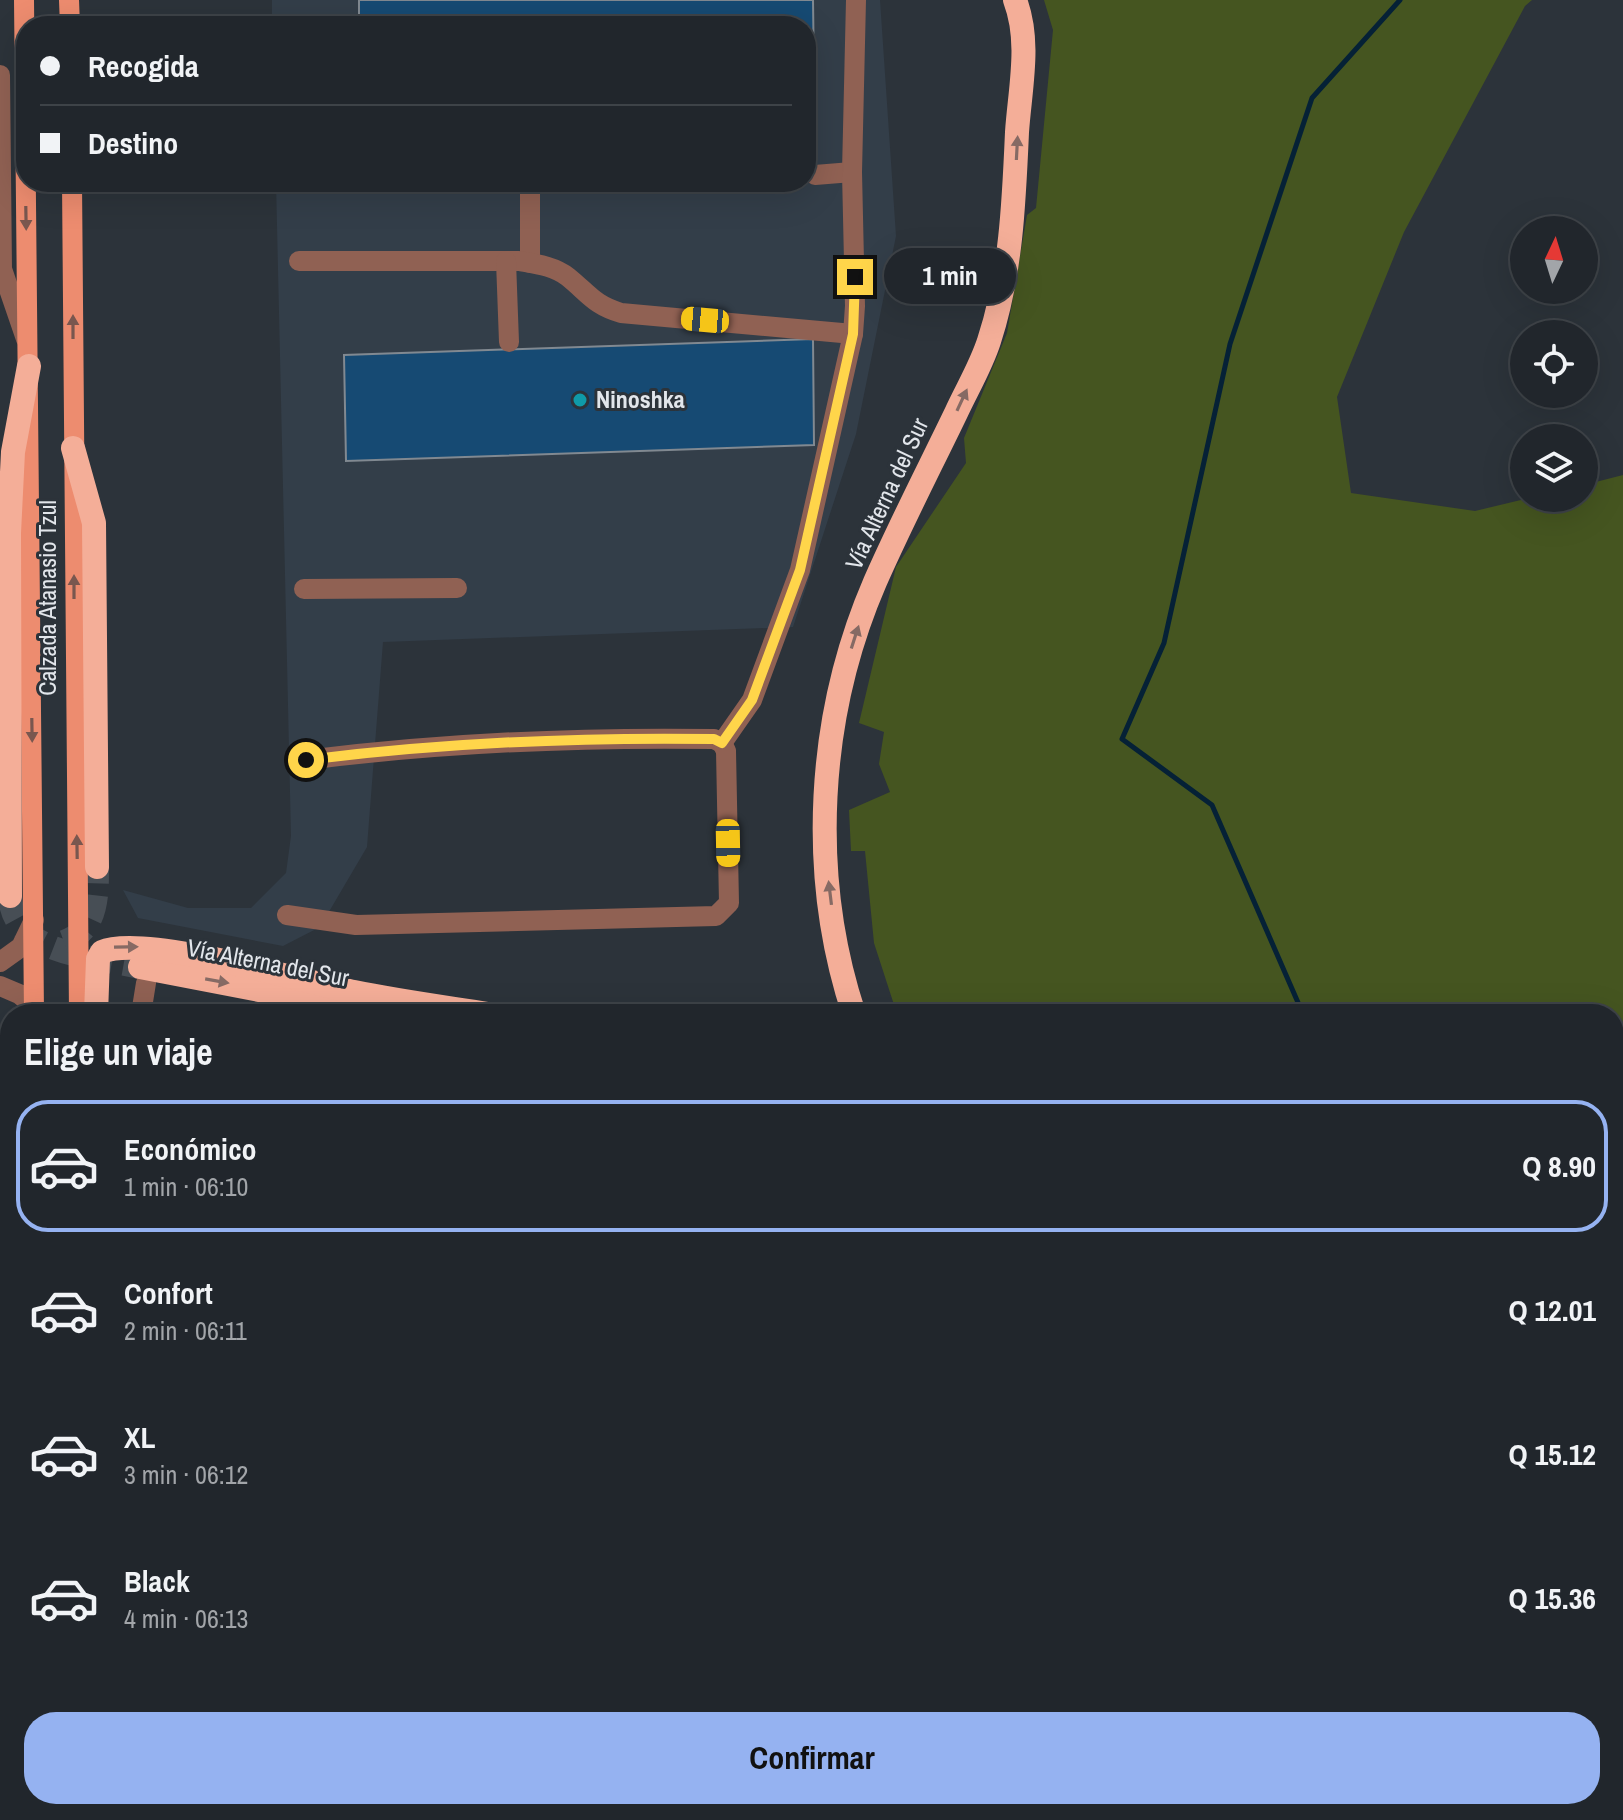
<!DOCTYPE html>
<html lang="es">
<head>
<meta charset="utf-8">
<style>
  body { margin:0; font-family:"Archivo Narrow",sans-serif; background:#2d3238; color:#f1f3f6; height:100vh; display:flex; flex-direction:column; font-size:30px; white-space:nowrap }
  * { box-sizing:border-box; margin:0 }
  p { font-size:26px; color:#a2a5a9 }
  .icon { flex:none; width:44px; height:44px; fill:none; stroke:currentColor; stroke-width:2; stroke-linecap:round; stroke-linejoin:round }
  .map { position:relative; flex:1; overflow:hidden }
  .panel { position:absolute; left:0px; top:1004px; width:1624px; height:816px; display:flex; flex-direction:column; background:#21262c; border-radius:32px 32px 0 0; box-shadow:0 8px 32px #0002,0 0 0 2px #3e4348 }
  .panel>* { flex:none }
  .top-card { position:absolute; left:16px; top:16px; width:800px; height:176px; border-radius:32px; box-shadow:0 8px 32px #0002,0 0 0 2px #3e4348; display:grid; align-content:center; height:176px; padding:0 24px; background:#21262c }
  .needle { width:52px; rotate:4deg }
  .fabs { position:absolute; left:1510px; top:216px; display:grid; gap:16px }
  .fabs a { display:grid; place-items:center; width:88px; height:88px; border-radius:50%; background:#21262c; box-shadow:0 8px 32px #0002,0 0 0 2px #3e4348; font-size:40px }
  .end { position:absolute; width:36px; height:36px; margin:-18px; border:10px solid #ffd54a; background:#111; box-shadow:0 0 0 4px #111 }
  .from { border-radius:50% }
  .bubble { position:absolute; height:56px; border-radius:28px; background:#21262c; box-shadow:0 8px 32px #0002,0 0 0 2px #3e4348; font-size:26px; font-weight:700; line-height:56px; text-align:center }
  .car { position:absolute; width:24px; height:48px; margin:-24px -12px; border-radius:10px; box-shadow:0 0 6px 2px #0007; background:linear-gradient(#f5c518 24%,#345 0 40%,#f5c518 0 76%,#345 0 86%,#f5c518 0) }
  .top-card b { display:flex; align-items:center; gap:28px; height:76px; font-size:30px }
  .top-card b+b { border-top:2px solid #3e4348 }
  .top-card i { width:20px; height:20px; background:#f1f3f6 }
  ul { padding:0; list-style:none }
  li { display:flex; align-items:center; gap:24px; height:132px; margin:0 16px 12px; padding:0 8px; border:4px solid transparent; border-radius:32px }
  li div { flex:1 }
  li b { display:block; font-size:30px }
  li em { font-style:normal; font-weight:700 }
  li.selected { border-color:#95b2f1 }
  li>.icon { width:72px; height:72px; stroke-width:1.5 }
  h2 { padding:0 24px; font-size:36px; line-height:96px }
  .action { display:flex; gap:16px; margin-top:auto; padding:16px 24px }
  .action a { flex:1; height:92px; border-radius:32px; background:#95b2f1; color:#111; font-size:32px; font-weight:700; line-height:92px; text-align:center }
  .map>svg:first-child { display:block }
  .built { fill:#333e49 }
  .green { fill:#455520 }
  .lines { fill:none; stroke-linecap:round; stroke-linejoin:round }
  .stream { stroke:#052136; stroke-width:5 }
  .building { fill:#164a73; stroke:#818991; stroke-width:2 }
  .highway-tunnel { stroke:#474e55; stroke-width:24; stroke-dasharray:24 12; stroke-linecap:butt }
  .path { stroke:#6a7076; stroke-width:3; stroke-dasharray:2 6; stroke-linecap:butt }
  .minor { stroke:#906153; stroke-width:20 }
  .major { stroke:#ed8c6f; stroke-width:20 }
  .highway { stroke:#f4ae98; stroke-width:24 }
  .oneway { fill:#866a64 }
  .oneway2 { fill:#79574f }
  .route { stroke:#ffd54a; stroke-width:10 }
  .culture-dot { fill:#0f9aa8; stroke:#2c333a; stroke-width:3 }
  .labels { text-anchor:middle; stroke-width:6; stroke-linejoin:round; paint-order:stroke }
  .poi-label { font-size:24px; font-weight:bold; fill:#e2e6eb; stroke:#2c333a; text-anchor:start }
  .street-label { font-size:24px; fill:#e2e6eb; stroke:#2c333a }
</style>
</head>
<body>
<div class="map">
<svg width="1623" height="1820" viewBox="0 0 1623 1820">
  <rect width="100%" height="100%" fill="#2c333a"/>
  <path class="built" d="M 272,0 L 880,0 L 896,236 L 856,434 L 793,627 L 383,642 L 367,847 L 320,927 L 283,946 L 138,918 L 123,890 L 188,908 L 251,908 L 286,873 L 291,836 L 276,182 L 806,182 L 806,26 L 272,26 Z"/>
  <path class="green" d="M 1044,0 L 1532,0 L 1525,6 L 1404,232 L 1337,397 L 1351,493 L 1475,511 L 1529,498 L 1584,498 L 1584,485 L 1623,475 L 1623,1820 L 539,1820 L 559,1810 L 1614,1810 L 1614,1014 L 897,1014 L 874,943 L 865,851 L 851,851 L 849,810 L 890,792 L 879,764 L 884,732 L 859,723 L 896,567 L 966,463 L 964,438 L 1007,333 L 1027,215 L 1036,208 L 1053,30 Z"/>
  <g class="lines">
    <g class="stream">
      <path d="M 1303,1014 L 1212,805 L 1122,739 L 1164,643 L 1230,344 L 1312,98 L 1400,0"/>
      <path d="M 1015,1820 L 1016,1810"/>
    </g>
  </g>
  <g class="building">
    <path d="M 359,0 L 813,0 L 815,150 L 806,150 L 806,26 L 359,26 Z"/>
    <path d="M 813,339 L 814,445 L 346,461 L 344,355 Z"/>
    <path d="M 0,1114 L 10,1115 L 10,1147 L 0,1145 Z"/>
    <path d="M 0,1145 L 10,1147 L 10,1180 L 0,1179 Z"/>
  </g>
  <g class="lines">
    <g class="highway-tunnel">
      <path d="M 10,896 C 14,956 93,956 140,967"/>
      <path d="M 64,942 C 97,930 97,897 97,867"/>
    </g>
    <g class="path">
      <path d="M 1614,1569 L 1623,1557"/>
      <path d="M 1530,1820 L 1533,1810"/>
    </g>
    <g class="minor">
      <path d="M 0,75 L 2,269 L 26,339"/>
      <path d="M 815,175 L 852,172"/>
      <path d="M 530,182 L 530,263"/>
      <path d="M 299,261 L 519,261 C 536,264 554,266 568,277 C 589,294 594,305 621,313 L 853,334"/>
      <path d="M 506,261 L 509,342"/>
      <path d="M 304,589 L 457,588"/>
      <path d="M 722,743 L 752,700 L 800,570 L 853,334 L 855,306 L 852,172 L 856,0"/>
      <path d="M 306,760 C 441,743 578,737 714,739 L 722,743"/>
      <path d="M 287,915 L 356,925 L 716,916 L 729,903 L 726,751 L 722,743"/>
      <path d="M 0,962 L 21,947 L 34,920"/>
      <path d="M 0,986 L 19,994 L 34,1006"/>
      <path d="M 141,1014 L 146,983"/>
      <path d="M 4,1082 L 7,1033"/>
      <path d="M 0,1244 L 6,1245"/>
      <path d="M 0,1807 L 5,1796 L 3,1743"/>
      <path d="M 272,1820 L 274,1810"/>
    </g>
    <g class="major">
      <path d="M 24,0 L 34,1014"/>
      <path d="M 69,0 L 70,26"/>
      <path d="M 72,182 L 79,1014"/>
      <path d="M 0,1617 L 10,1576"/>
      <path d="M 0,1750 L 10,1725"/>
    </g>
    <g class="highway">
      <path d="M 73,448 L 94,523 L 97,867"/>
      <path d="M 10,896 L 9,533 L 13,452 L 29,366"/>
      <path d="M 140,967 L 342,1006"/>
      <path d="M 96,1014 L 98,959 L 102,952 C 143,934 302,981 354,992 C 398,1001 443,1007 488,1014"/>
      <path d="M 854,1014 C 808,875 817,716 875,582 C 900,525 929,469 956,413 C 967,389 981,366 989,341 C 1011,274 1014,202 1017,132 C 1020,88 1031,42 1015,0"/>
      <path d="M 1362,1810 L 1364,1820"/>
    </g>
  </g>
  <defs><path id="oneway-solid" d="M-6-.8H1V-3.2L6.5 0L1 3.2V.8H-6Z" transform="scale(2)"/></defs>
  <g class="oneway">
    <use href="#oneway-solid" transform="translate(1017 148) rotate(-87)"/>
    <use href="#oneway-solid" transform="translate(962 400) rotate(-65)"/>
    <use href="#oneway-solid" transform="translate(855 637) rotate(-72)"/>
    <use href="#oneway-solid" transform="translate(830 893) rotate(-97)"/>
    <use href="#oneway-solid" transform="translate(126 947) rotate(-1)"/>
    <use href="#oneway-solid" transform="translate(217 981) rotate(10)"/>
  </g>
  <g class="oneway2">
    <use href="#oneway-solid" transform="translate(26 218) rotate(89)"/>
    <use href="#oneway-solid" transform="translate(73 327) rotate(-90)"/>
    <use href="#oneway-solid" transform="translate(74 587) rotate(-90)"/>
    <use href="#oneway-solid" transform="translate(32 730) rotate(89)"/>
    <use href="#oneway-solid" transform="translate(77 847) rotate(-91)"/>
  </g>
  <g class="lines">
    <path class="route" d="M 306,760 C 441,743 578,737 714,739 L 722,743 L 752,700 L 800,570 L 853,334 L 855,277"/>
  </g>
  <circle class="culture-dot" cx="580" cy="400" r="8"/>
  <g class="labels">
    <g class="poi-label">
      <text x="596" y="408">Ninoshka</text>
    </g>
    <g class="street-label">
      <text transform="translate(887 494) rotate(-65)" y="8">Vía Alterna del Sur</text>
      <text transform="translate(48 598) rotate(-90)" y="8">Calzada Atanasio Tzul</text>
      <text transform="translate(268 963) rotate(11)" y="8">Vía Alterna del Sur</text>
    </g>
  </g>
</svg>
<div class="fabs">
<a><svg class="needle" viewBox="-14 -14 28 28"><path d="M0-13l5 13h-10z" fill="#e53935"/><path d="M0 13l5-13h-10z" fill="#a2a5a9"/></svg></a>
<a><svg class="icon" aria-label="locate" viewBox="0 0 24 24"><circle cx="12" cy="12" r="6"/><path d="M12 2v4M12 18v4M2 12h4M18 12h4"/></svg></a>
<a><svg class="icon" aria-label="layers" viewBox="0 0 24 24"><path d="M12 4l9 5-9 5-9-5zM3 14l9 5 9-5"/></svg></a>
</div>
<i class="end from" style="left:306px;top:760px"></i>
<i class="end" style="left:855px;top:277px"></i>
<div class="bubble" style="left:884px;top:248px;width:132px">1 min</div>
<i class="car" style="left:705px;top:320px;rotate:275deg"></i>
<i class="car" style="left:728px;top:843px;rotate:179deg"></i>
<div class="top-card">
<b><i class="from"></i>Recogida</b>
<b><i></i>Destino</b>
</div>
<section class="panel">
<h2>Elige un viaje</h2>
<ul>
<li class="selected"><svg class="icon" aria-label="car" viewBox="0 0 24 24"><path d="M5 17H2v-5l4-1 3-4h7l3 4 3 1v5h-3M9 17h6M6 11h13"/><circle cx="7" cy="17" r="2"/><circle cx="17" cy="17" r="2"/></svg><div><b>Económico</b><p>1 min · 06:10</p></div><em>Q 8.90</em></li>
<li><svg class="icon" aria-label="car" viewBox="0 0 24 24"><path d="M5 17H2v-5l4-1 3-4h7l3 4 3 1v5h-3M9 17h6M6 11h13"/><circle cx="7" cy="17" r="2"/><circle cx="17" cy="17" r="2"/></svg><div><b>Confort</b><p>2 min · 06:11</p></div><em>Q 12.01</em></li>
<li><svg class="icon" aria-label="car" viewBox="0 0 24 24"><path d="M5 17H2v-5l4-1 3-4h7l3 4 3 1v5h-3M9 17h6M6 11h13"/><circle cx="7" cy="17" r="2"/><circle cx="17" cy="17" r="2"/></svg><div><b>XL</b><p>3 min · 06:12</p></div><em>Q 15.12</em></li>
<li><svg class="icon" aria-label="car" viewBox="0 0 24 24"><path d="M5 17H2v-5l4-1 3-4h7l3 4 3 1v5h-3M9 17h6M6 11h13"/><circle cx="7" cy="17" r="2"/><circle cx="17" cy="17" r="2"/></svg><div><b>Black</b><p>4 min · 06:13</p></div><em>Q 15.36</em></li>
</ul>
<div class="action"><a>Confirmar</a></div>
</section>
</div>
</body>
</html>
